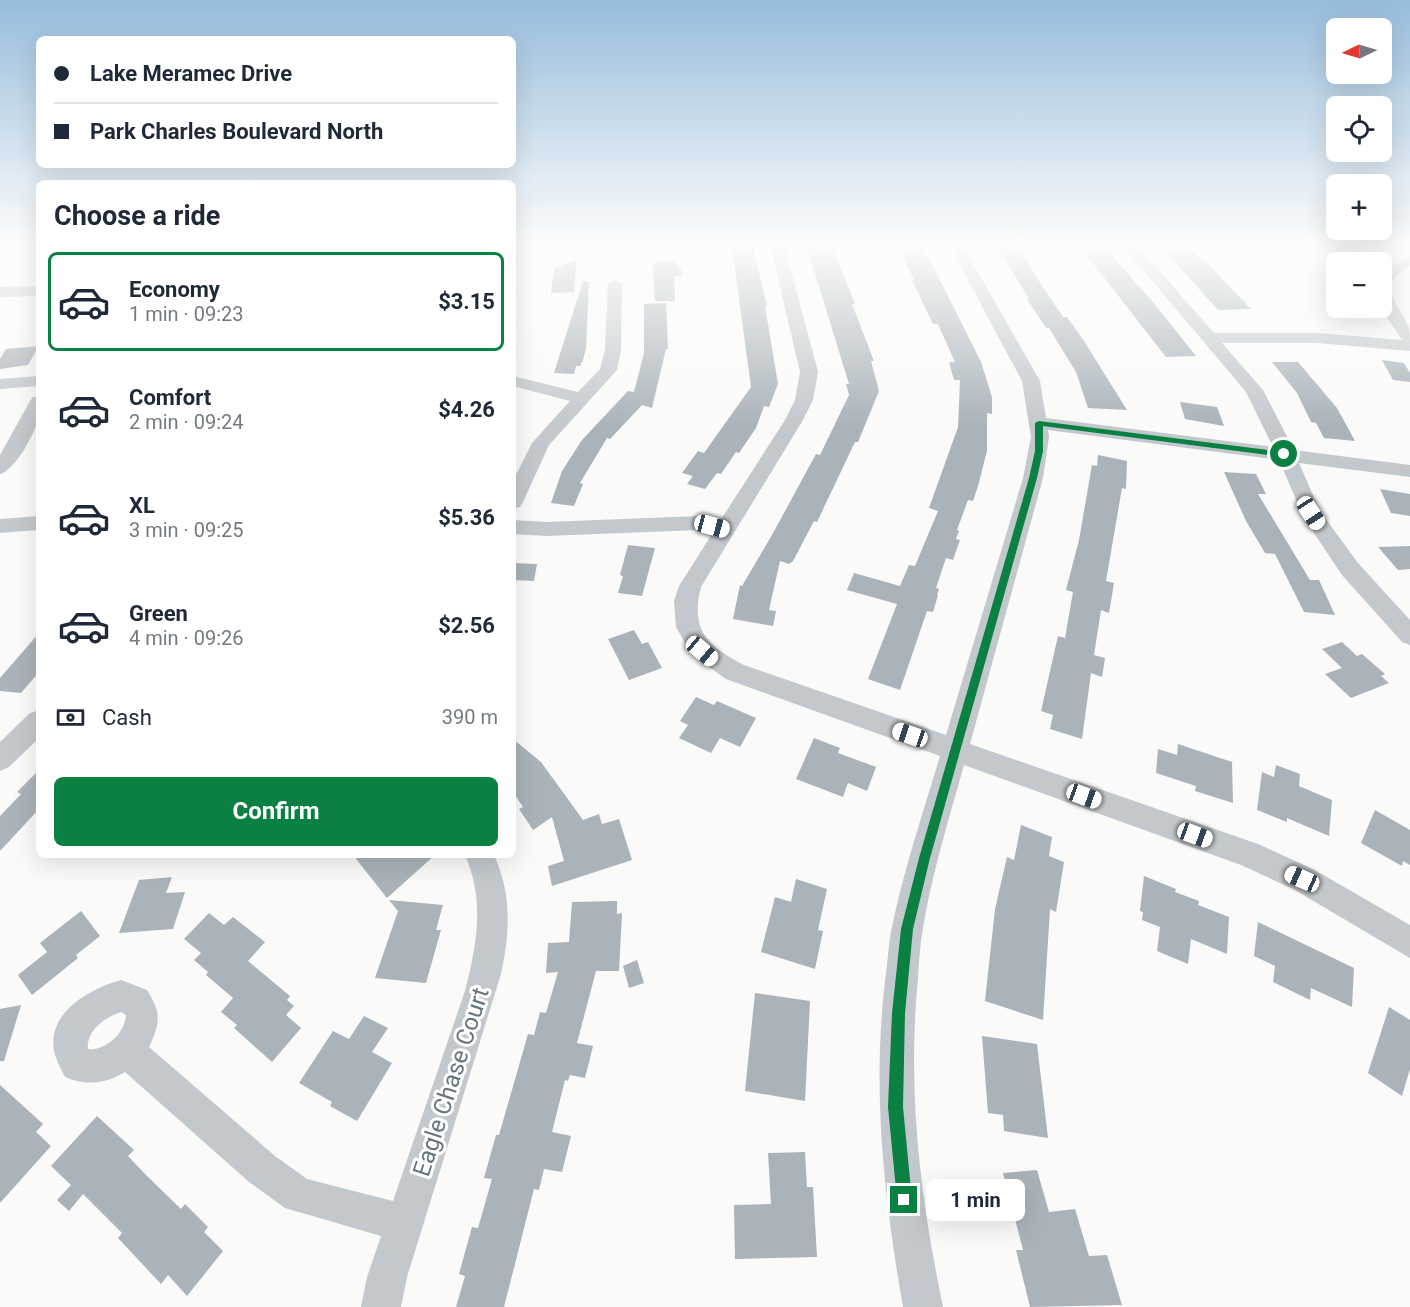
<!DOCTYPE html>
<html lang="en">
<head>
<meta charset="utf-8">
<style>
  body { margin:0; font-family:Roboto,sans-serif; background:#f6f6f7; color:#1f2937; height:100vh; display:flex; flex-direction:column; font-size:22px; white-space:nowrap }
  * { box-sizing:border-box; margin:0 }
  p { font-size:20px; color:#747a83 }
  .icon { flex:none; width:33px; height:33px; fill:none; stroke:currentColor; stroke-width:2; stroke-linecap:round; stroke-linejoin:round }
  .map { position:relative; flex:1; overflow:hidden }
  .details { position:absolute; left:36px; top:180px; width:480px; height:678px; display:flex; flex-direction:column; background:#fff; border-radius:9px; box-shadow:0 6px 24px #0002 }
  .details>* { flex:none }
  .guide { position:absolute; left:36px; top:36px; width:480px; height:132px; border-radius:9px; box-shadow:0 6px 24px #0002; display:grid; align-content:center; height:132px; padding:0 18px; background:#fff }
  .needle { width:39px; rotate:265deg }
  .tools { position:absolute; left:1326px; top:18px; display:grid; gap:12px }
  .tools a { display:grid; place-items:center; width:66px; height:66px; border-radius:9px; background:#fff; box-shadow:0 6px 24px #0002; font-size:30px }
  .end { position:absolute; width:27px; height:27px; margin:-14px; border:8px solid #0b8043; background:#fff; box-shadow:0 0 0 3px #fff }
  .from { border-radius:50% }
  .bubble { position:absolute; height:42px; border-radius:9px; background:#fff; box-shadow:0 6px 24px #0002; font-size:20px; font-weight:700; line-height:42px; text-align:center }
  .car { position:absolute; width:18px; height:36px; margin:-18px -9px; border-radius:8px; box-shadow:0 0 4px 2px #0007; background:linear-gradient(#fff 24%,#345 0 40%,#fff 0 76%,#345 0 86%,#fff 0) }
  .guide b { display:flex; align-items:center; gap:21px; height:57px; font-size:22px }
  .guide b+b { border-top:2px solid #e0e1e3 }
  .guide i { width:15px; height:15px; background:#1f2937 }
  ul { padding:0; list-style:none }
  li { display:flex; align-items:center; gap:18px; height:99px; margin:0 12px 9px; padding:0 6px; border:3px solid transparent; border-radius:9px }
  li div { flex:1 }
  li b { display:block; font-size:22px }
  li em { font-style:normal; font-weight:700 }
  li.current { border-color:#0b8043 }
  li>.icon { width:54px; height:54px; stroke-width:1.5 }
  h2 { padding:0 18px; font-size:27px; line-height:72px }
  .pay { display:flex; align-items:center; gap:15px; height:66px; padding:0 18px; font-size:22px }
  .pay p { margin-inline-start:auto }
  .action { display:flex; gap:12px; margin-top:auto; padding:12px 18px }
  .action a { flex:1; height:69px; border-radius:9px; background:#0b8043; color:#fff; font-size:24px; font-weight:700; line-height:69px; text-align:center }
  .map>svg:first-child { display:block }
  .building { fill:#aab3b9 }
  .lines { fill:none; stroke-linecap:round; stroke-linejoin:round }
  .street { fill:#c3c8cc; fill-rule:evenodd }
  .route { fill:#0b8043 }
  .labels { text-anchor:middle; stroke-width:6; stroke-linejoin:round; paint-order:stroke }
  .near-street-label { font-size:24px; fill:#657683; stroke:#fff }
</style>
</head>
<body>
<div class="map">
<svg width="1410" height="1307" viewBox="0 0 1410 1307">
  <rect width="100%" height="100%" fill="#fafaf8"/>
  <g class="building">
    <path d="M 806,244 L 831,244 L 855,304 L 852,304 L 874,361 L 871,361 L 879,391 L 858,442 L 855,442 L 817,522 L 814,521 L 793,561 L 789,564 L 780,561 L 769,610 L 776,611 L 773,626 L 733,619 L 740,585 L 742,586 L 772,535 L 816,454 L 820,455 L 849,395 L 846,384 L 849,384 Z"/>
    <path d="M 903,244 L 923,244 L 925,258 L 929,258 L 981,362 L 992,397 L 992,414 L 987,413 L 987,451 L 978,486 L 973,501 L 968,500 L 957,530 L 959,531 L 956,539 L 960,540 L 953,560 L 946,558 L 936,588 L 939,589 L 937,595 L 938,595 L 933,612 L 927,611 L 900,690 L 868,679 L 897,604 L 847,590 L 854,573 L 900,586 L 909,565 L 915,566 L 938,511 L 929,508 L 958,427 L 960,380 L 954,380 L 949,362 L 955,362 L 938,324 L 933,324 L 912,280 L 914,280 L 904,259 Z"/>
    <path d="M 996,244 L 1018,244 L 1035,275 L 1063,317 L 1067,317 L 1084,341 L 1127,410 L 1088,408 L 1076,372 L 1049,328 L 1046,328 L 1027,299 L 1029,299 Z"/>
    <path d="M 1159,244 L 1182,244 L 1208,264 L 1251,309 L 1218,310 Z"/>
    <path d="M 1334,244 L 1358,244 L 1356,262 L 1332,262 Z"/>
    <path d="M 732,247 L 753,247 L 767,306 L 765,306 L 778,384 L 769,407 L 764,406 L 756,428 L 739,453 L 736,452 L 721,474 L 717,473 L 705,489 L 687,484 L 693,476 L 682,473 L 698,451 L 704,453 L 751,387 Z"/>
    <path d="M 1108,251 L 1152,301 L 1196,356 L 1166,357 L 1085,253 Z"/>
    <path d="M 577,259 L 574,292 L 551,293 L 554,269 Z"/>
    <path d="M 674,260 L 684,275 L 674,276 L 675,301 L 655,301 L 653,263 Z"/>
    <path d="M 583,281 L 589,282 L 586,348 L 583,360 L 580,366 L 576,366 L 574,374 L 554,373 Z"/>
    <path d="M 666,303 L 668,349 L 666,349 L 652,408 L 642,405 L 610,439 L 607,438 L 580,483 L 583,484 L 574,506 L 551,503 L 562,471 L 582,440 L 628,391 L 634,392 L 644,353 L 644,304 Z"/>
    <path d="M 39,346 L 28,365 L 0,369 L 0,359 L 6,349 Z"/>
    <path d="M 1382,360 L 1404,363 L 1410,373 L 1410,382 L 1393,380 Z"/>
    <path d="M 1272,362 L 1298,362 L 1337,408 L 1355,441 L 1324,438 L 1316,423 L 1311,422 L 1297,393 Z"/>
    <path d="M 1180,402 L 1217,407 L 1224,426 L 1185,419 Z"/>
    <path d="M 1098,455 L 1127,461 L 1126,489 L 1122,488 L 1106,581 L 1114,583 L 1109,613 L 1101,610 L 1094,655 L 1105,658 L 1102,677 L 1091,673 L 1082,739 L 1050,729 L 1053,715 L 1041,711 L 1058,636 L 1065,638 L 1073,592 L 1066,590 L 1079,540 L 1092,465 L 1097,466 Z"/>
    <path d="M 1224,472 L 1256,474 L 1266,494 L 1258,494 L 1310,580 L 1319,580 L 1335,615 L 1304,612 L 1275,554 L 1265,553 L 1246,521 Z"/>
    <path d="M 1380,489 L 1410,494 L 1410,516 L 1391,513 Z"/>
    <path d="M 628,545 L 655,548 L 642,596 L 618,593 L 623,576 L 620,575 Z"/>
    <path d="M 1410,546 L 1410,569 L 1398,570 L 1378,547 Z"/>
    <path d="M 513,563 L 537,564 L 534,581 L 513,580 Z"/>
    <path d="M 634,630 L 642,644 L 648,642 L 662,668 L 629,680 L 608,639 Z"/>
    <path d="M 39,633 L 39,672 L 21,693 L 0,691 L 0,678 Z"/>
    <path d="M 1342,642 L 1357,656 L 1362,654 L 1385,674 L 1381,676 L 1389,683 L 1351,698 L 1325,674 L 1342,668 L 1322,649 Z"/>
    <path d="M 696,697 L 714,705 L 717,701 L 756,718 L 740,747 L 720,738 L 711,753 L 679,738 L 688,725 L 680,721 Z"/>
    <path d="M 814,738 L 840,748 L 838,753 L 876,767 L 867,791 L 848,783 L 843,797 L 796,779 Z"/>
    <path d="M 513,739 L 541,762 L 583,820 L 599,814 L 602,824 L 619,819 L 632,860 L 552,886 L 548,866 L 564,861 L 552,817 L 533,830 L 519,809 L 523,807 L 513,792 Z"/>
    <path d="M 1178,744 L 1232,762 L 1233,803 L 1195,791 L 1196,786 L 1156,773 L 1158,749 L 1177,755 Z"/>
    <path d="M 1276,765 L 1300,774 L 1299,786 L 1332,800 L 1329,836 L 1287,818 L 1287,822 L 1257,810 L 1262,772 L 1274,777 Z"/>
    <path d="M 39,770 L 39,809 L 0,851 L 0,816 L 21,794 L 17,792 Z"/>
    <path d="M 1375,810 L 1410,830 L 1410,865 L 1403,861 L 1402,866 L 1361,843 Z"/>
    <path d="M 1021,825 L 1052,837 L 1049,856 L 1064,862 L 1056,912 L 1050,909 L 1043,1020 L 985,1001 L 995,909 L 1007,857 L 1014,860 Z"/>
    <path d="M 353,855 L 435,855 L 387,898 Z"/>
    <path d="M 1144,876 L 1176,889 L 1175,892 L 1199,901 L 1198,905 L 1229,917 L 1227,954 L 1191,939 L 1188,964 L 1157,951 L 1160,927 L 1142,920 L 1143,912 L 1140,911 Z"/>
    <path d="M 172,877 L 166,893 L 185,892 L 173,929 L 119,933 L 139,880 Z"/>
    <path d="M 796,879 L 827,889 L 818,930 L 823,931 L 815,969 L 761,952 L 775,897 L 791,902 Z"/>
    <path d="M 389,900 L 443,905 L 436,930 L 441,930 L 426,983 L 375,978 L 398,911 Z"/>
    <path d="M 617,901 L 617,914 L 622,913 L 619,971 L 596,971 L 577,1043 L 593,1046 L 585,1078 L 570,1075 L 568,1081 L 565,1080 L 552,1132 L 571,1136 L 562,1172 L 544,1169 L 539,1190 L 534,1189 L 504,1307 L 456,1307 L 465,1276 L 459,1274 L 472,1227 L 478,1228 L 492,1179 L 484,1178 L 496,1135 L 499,1135 L 528,1034 L 534,1035 L 540,1012 L 546,1013 L 558,972 L 546,973 L 548,943 L 569,942 L 572,902 Z"/>
    <path d="M 81,911 L 100,936 L 76,955 L 78,958 L 32,995 L 18,975 L 47,952 L 40,943 Z"/>
    <path d="M 209,913 L 224,925 L 233,917 L 265,942 L 248,961 L 290,996 L 287,1000 L 294,1006 L 286,1015 L 301,1028 L 272,1062 L 234,1028 L 237,1025 L 221,1012 L 233,998 L 206,975 L 208,972 L 194,960 L 201,953 L 184,939 Z"/>
    <path d="M 1258,922 L 1354,968 L 1352,1007 L 1311,988 L 1310,1000 L 1273,982 L 1275,966 L 1254,956 Z"/>
    <path d="M 637,960 L 644,983 L 629,988 L 623,966 Z"/>
    <path d="M 755,993 L 810,1001 L 805,1101 L 745,1091 Z"/>
    <path d="M 21,1005 L 4,1061 L 0,1061 L 0,1009 Z"/>
    <path d="M 1389,1007 L 1410,1020 L 1410,1069 L 1402,1096 L 1368,1073 Z"/>
    <path d="M 364,1016 L 388,1028 L 372,1052 L 392,1063 L 357,1121 L 330,1106 L 332,1102 L 299,1083 L 333,1031 L 349,1039 Z"/>
    <path d="M 982,1036 L 1037,1044 L 1048,1138 L 1004,1131 L 1003,1115 L 988,1113 Z"/>
    <path d="M 0,1085 L 43,1124 L 36,1132 L 51,1146 L 0,1203 Z"/>
    <path d="M 97,1116 L 134,1150 L 128,1156 L 146,1175 L 181,1209 L 185,1204 L 208,1227 L 204,1232 L 223,1251 L 187,1296 L 168,1275 L 161,1284 L 118,1238 L 122,1233 L 83,1194 L 69,1211 L 57,1200 L 71,1185 L 51,1166 Z"/>
    <path d="M 805,1152 L 807,1187 L 813,1187 L 817,1257 L 735,1259 L 734,1205 L 771,1204 L 768,1153 Z"/>
    <path d="M 1037,1170 L 1049,1212 L 1075,1209 L 1089,1256 L 1107,1255 L 1122,1305 L 1030,1307 L 1016,1250 L 1023,1250 L 1003,1173 Z"/>
  </g>
  <g class="lines">
    <g class="street">
      <path d="M 770,244 L 784,244 L 818,372 L 813,400 L 803,420 L 701,587 C 690,630 707,646 744,665 L 946,735 L 1023,478 L 1031,437 L 1022,381 L 957,260 L 951,244 L 965,244 L 971,260 L 1040,381 L 1046,418 L 1273,447 L 1246,392 L 1121,244 L 1136,244 L 1214,333 L 1317,333 L 1402,340 L 1381,308 L 1382,274 L 1389,266 L 1410,256 L 1410,266 C 1375,286 1397,301 1409,327 C 1410,333 1410,344 1410,351 L 1317,343 L 1222,343 L 1263,390 L 1294,450 L 1410,465 L 1410,477 L 1299,463 L 1320,511 L 1358,563 L 1410,620 L 1410,645 L 1402,642 L 1342,575 L 1304,518 L 1279,460 L 1048,430 L 1049,437 L 1043,478 L 970,744 L 1258,844 L 1313,869 L 1410,925 L 1410,958 L 1293,889 L 1241,865 L 964,765 C 949,819 932,873 923,928 C 920,944 919,961 918,978 C 907,1091 920,1196 943,1307 L 903,1307 C 884,1198 872,1092 885,981 C 888,963 888,945 892,927 C 904,869 923,813 940,756 L 726,679 L 692,655 L 676,627 L 674,601 L 679,586 L 712,534 L 699,530 L 547,536 L 513,534 L 513,520 L 547,522 L 699,516 L 720,521 L 785,420 L 795,400 L 800,372 Z"/>
      <path d="M 615,280 L 622,284 L 621,350 L 617,370 L 549,445 L 523,502 L 520,507 L 513,509 L 513,481 L 532,443 L 570,401 L 513,386 L 513,376 L 578,392 L 600,369 L 605,350 L 608,284 Z"/>
      <path d="M 39,286 L 39,296 L 0,297 L 0,287 Z"/>
      <path d="M 39,376 L 39,386 L 0,389 L 0,379 Z"/>
      <path d="M 39,396 C 39,403 41,413 38,420 C 34,435 15,470 0,474 L 0,455 L 30,401 L 33,397 Z"/>
      <path d="M 39,516 L 39,530 L 0,533 L 0,519 Z"/>
      <path d="M 39,710 L 39,738 L 9,767 L 0,771 L 0,742 L 30,713 Z"/>
      <path d="M 465,855 L 494,855 C 512,894 510,932 501,974 L 407,1277 L 401,1307 L 361,1307 L 367,1277 L 381,1236 L 285,1208 L 249,1182 L 125,1072 C 105,1084 86,1086 65,1077 C 61,1069 56,1060 54,1051 C 47,1012 90,989 121,980 L 147,990 C 162,1014 160,1023 149,1047 L 275,1156 L 307,1179 L 393,1201 L 465,991 C 477,944 485,901 465,855 ZM 121,1012 L 126,1015 C 125,1033 106,1051 88,1049 C 86,1031 105,1017 121,1012 Z"/>
    </g>
  </g>
  <linearGradient id="sky" x2="0" y2="1"><stop stop-color="#96bcdc"/><stop offset="0.57" stop-color="#fdfdfc"/><stop offset="1" stop-color="#fdfdfc" stop-opacity="0"/></linearGradient>
  <rect width="1410" height="427" fill="url(#sky)"/>
  <path class="route" d="M 1039,421 L 1284,452 L 1288,454 L 1284,457 L 1043,426 L 1043,451 L 1037,478 L 930,858 L 913,929 L 905,1013 L 903,1107 L 912,1200 L 910,1205 L 904,1207 L 899,1205 L 897,1200 L 888,1107 L 892,1013 L 901,929 L 919,858 L 1029,478 L 1035,451 L 1035,423 Z"/>
  <g class="labels">
    <g class="near-street-label">
      <text transform="translate(451 1082) rotate(-72)" y="8">Eagle Chase Court</text>
    </g>
  </g>
</svg>
<div class="tools">
<a><svg class="needle" viewBox="-14 -14 28 28"><path d="M0-13l5 13h-10z" fill="#e53935"/><path d="M0 13l5-13h-10z" fill="#747a83"/></svg></a>
<a><svg class="icon" aria-label="locate" viewBox="0 0 24 24"><circle cx="12" cy="12" r="6"/><path d="M12 2v4M12 18v4M2 12h4M18 12h4"/></svg></a>
<a>+</a>
<a>−</a>
</div>
<i class="end from" style="left:1284px;top:454px"></i>
<i class="end" style="left:904px;top:1200px"></i>
<div class="bubble" style="left:926px;top:1179px;width:99px">1 min</div>
<i class="car" style="left:1311px;top:513px;rotate:147deg"></i>
<i class="car" style="left:712px;top:526px;rotate:105deg"></i>
<i class="car" style="left:702px;top:651px;rotate:130deg"></i>
<i class="car" style="left:910px;top:735px;rotate:289deg"></i>
<i class="car" style="left:1084px;top:796px;rotate:110deg"></i>
<i class="car" style="left:1195px;top:835px;rotate:110deg"></i>
<i class="car" style="left:1302px;top:879px;rotate:294deg"></i>
<div class="guide">
<b><i class="from"></i>Lake Meramec Drive</b>
<b><i></i>Park Charles Boulevard North</b>
</div>
<section class="details">
<h2>Choose a ride</h2>
<ul>
<li class="current"><svg class="icon" aria-label="car" viewBox="0 0 24 24"><path d="M5 17H2v-5l4-1 3-4h7l3 4 3 1v5h-3M9 17h6M6 11h13"/><circle cx="7" cy="17" r="2"/><circle cx="17" cy="17" r="2"/></svg><div><b>Economy</b><p>1 min · 09:23</p></div><em>$3.15</em></li>
<li><svg class="icon" aria-label="car" viewBox="0 0 24 24"><path d="M5 17H2v-5l4-1 3-4h7l3 4 3 1v5h-3M9 17h6M6 11h13"/><circle cx="7" cy="17" r="2"/><circle cx="17" cy="17" r="2"/></svg><div><b>Comfort</b><p>2 min · 09:24</p></div><em>$4.26</em></li>
<li><svg class="icon" aria-label="car" viewBox="0 0 24 24"><path d="M5 17H2v-5l4-1 3-4h7l3 4 3 1v5h-3M9 17h6M6 11h13"/><circle cx="7" cy="17" r="2"/><circle cx="17" cy="17" r="2"/></svg><div><b>XL</b><p>3 min · 09:25</p></div><em>$5.36</em></li>
<li><svg class="icon" aria-label="car" viewBox="0 0 24 24"><path d="M5 17H2v-5l4-1 3-4h7l3 4 3 1v5h-3M9 17h6M6 11h13"/><circle cx="7" cy="17" r="2"/><circle cx="17" cy="17" r="2"/></svg><div><b>Green</b><p>4 min · 09:26</p></div><em>$2.56</em></li>
</ul>
<div class="pay"><svg class="icon" aria-label="cash" viewBox="0 0 24 24"><path d="M3 7h18v10H3z"/><circle cx="12" cy="12" r="2"/></svg>Cash<p>390 m</p></div>
<div class="action"><a>Confirm</a></div>
</section>
</div>
</body>
</html>
